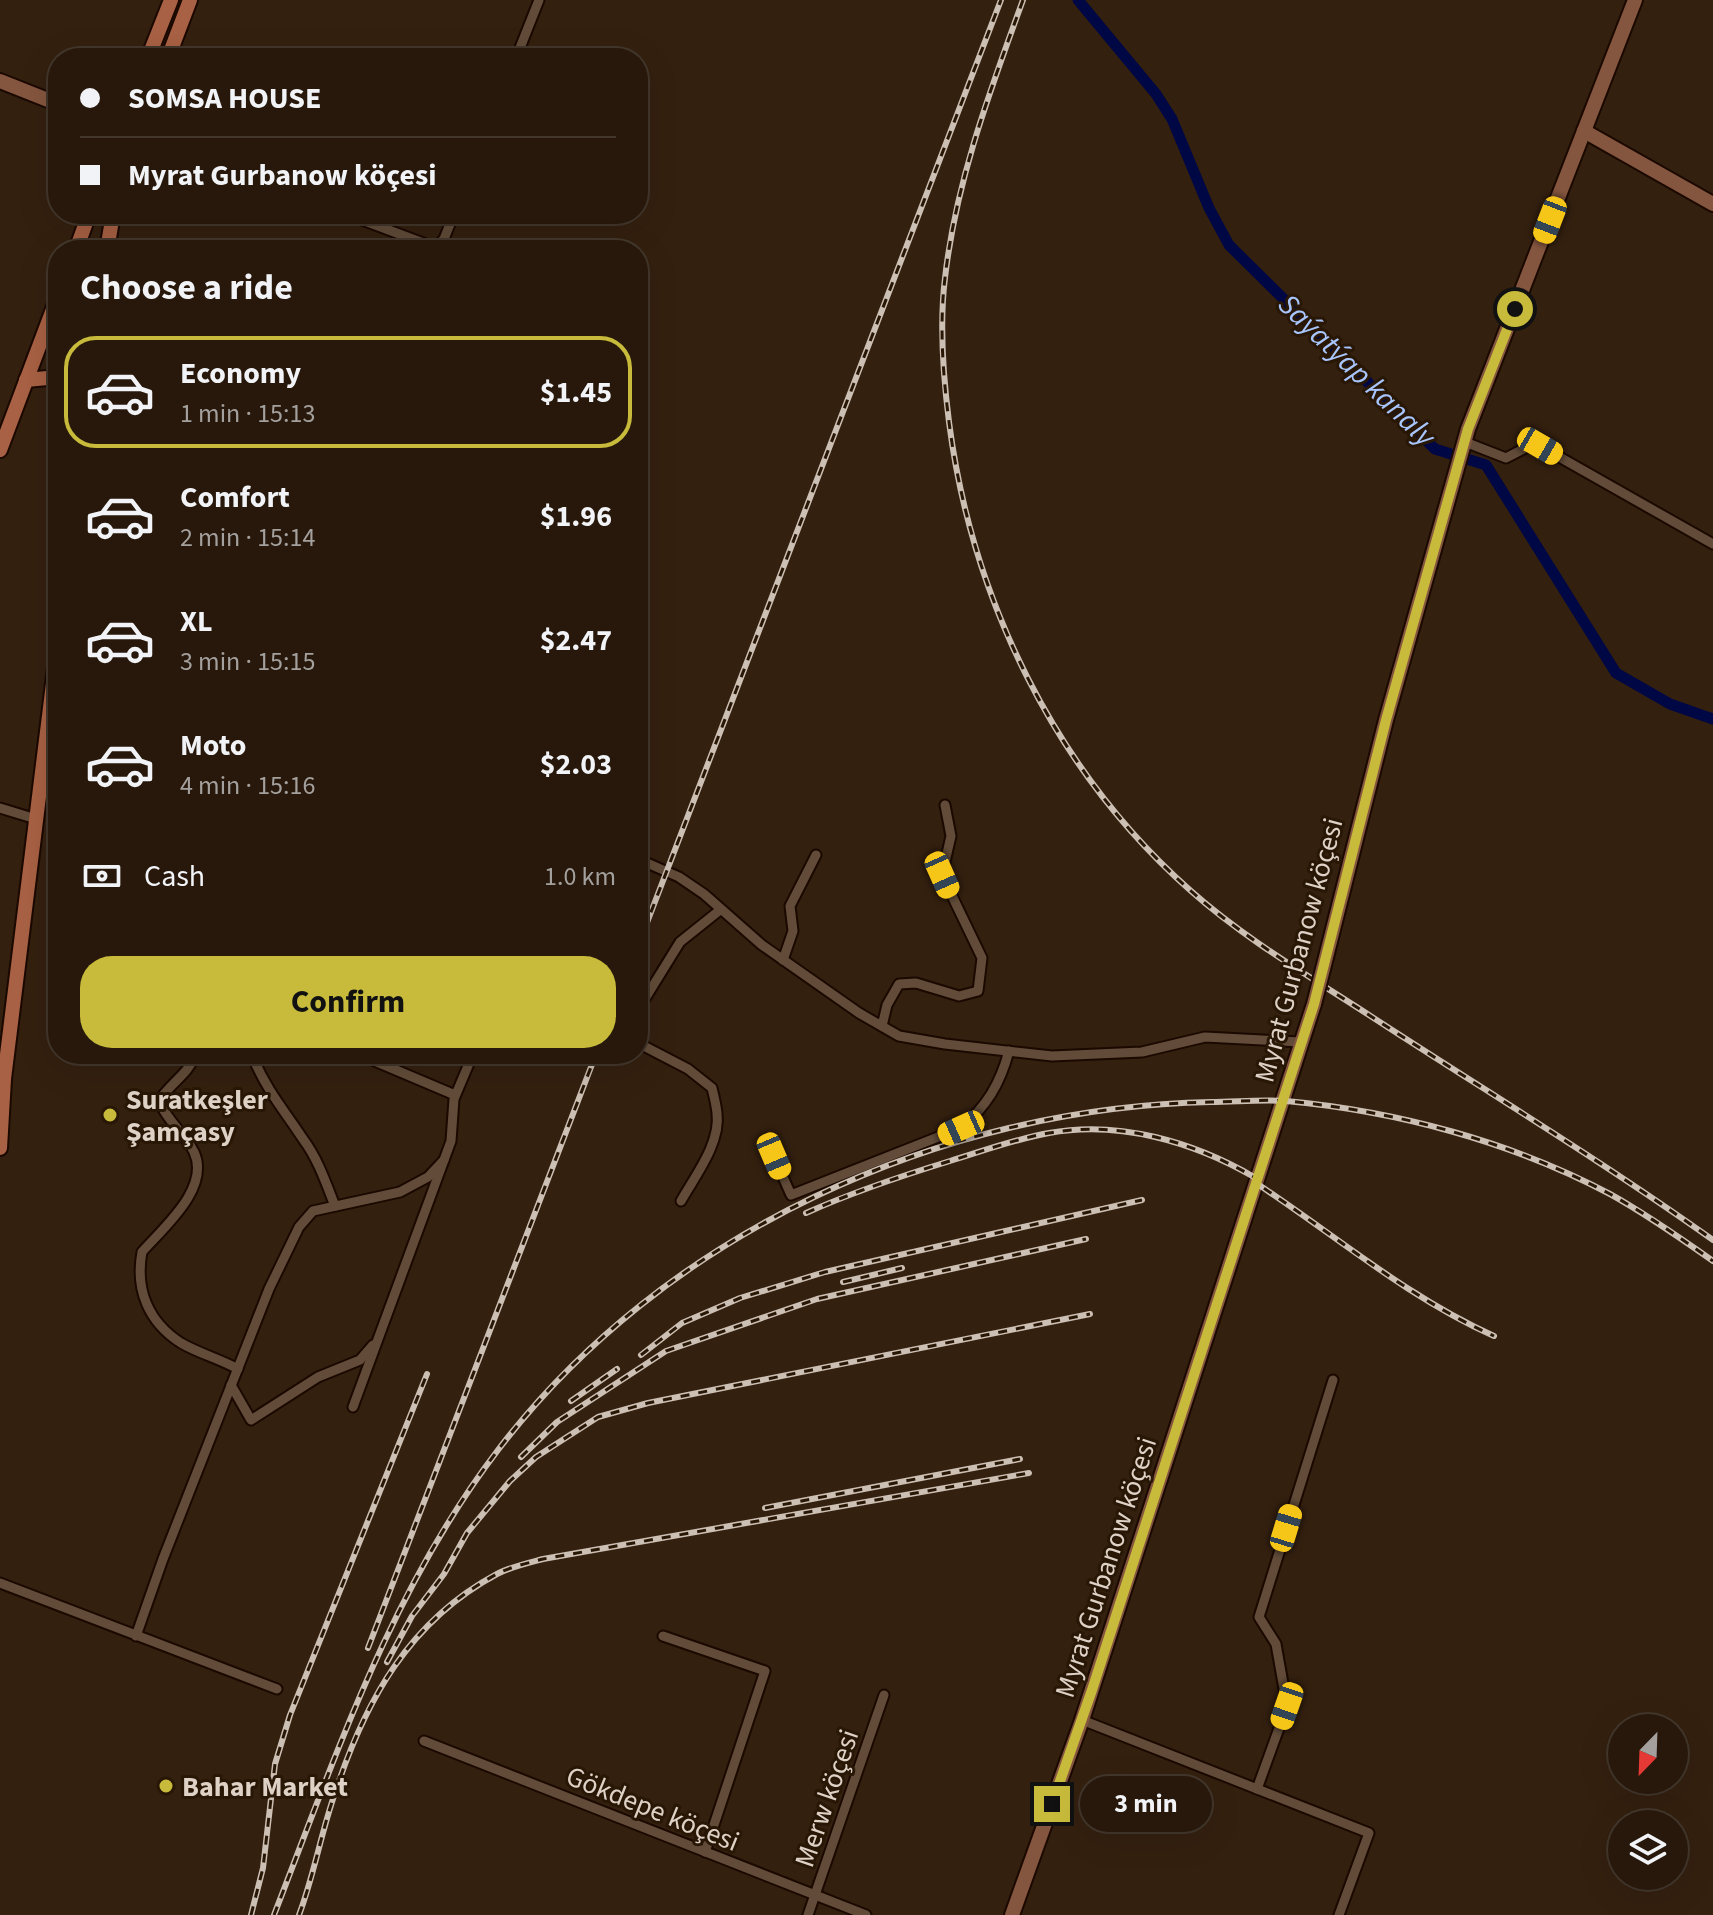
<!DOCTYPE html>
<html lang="en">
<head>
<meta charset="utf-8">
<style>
  body { margin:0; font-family:"Source Sans 3",sans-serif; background:#332519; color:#f1f3f6; height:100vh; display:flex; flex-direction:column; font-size:30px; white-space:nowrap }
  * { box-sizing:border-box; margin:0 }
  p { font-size:26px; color:#a4a09d }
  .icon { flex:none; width:44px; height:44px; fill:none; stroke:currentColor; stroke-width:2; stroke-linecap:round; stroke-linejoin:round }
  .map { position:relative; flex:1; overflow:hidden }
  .sheet { position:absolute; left:48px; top:240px; width:600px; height:824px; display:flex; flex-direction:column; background:#27180b; border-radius:32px; box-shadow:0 8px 32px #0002,0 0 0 2px #43372c }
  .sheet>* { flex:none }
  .hud { position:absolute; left:48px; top:48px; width:600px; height:176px; border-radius:32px; box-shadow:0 8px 32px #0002,0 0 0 2px #43372c; display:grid; align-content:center; height:176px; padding:0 32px; background:#27180b }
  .needle { width:52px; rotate:203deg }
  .buttons { position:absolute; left:1608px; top:1714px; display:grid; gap:16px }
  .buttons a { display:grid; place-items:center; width:80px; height:80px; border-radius:50%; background:#27180b; box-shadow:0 8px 32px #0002,0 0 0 2px #43372c; font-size:40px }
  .end { position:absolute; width:36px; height:36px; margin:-18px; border:10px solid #c8bb3b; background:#111; box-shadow:0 0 0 4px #111 }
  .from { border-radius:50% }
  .bubble { position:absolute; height:56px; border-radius:28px; background:#27180b; box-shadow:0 8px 32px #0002,0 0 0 2px #43372c; font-size:26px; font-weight:700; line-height:56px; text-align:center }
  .car { position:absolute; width:24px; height:48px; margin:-24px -12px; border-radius:10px; box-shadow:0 0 6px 2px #0007; background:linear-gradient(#f5c518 24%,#345 0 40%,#f5c518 0 76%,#345 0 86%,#f5c518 0) }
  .hud b { display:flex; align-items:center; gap:28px; height:76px; font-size:30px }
  .hud b+b { border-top:2px solid #43372c }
  .hud i { width:20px; height:20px; background:#f1f3f6 }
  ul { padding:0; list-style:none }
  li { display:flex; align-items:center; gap:24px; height:112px; margin:0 16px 12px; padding:0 16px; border:4px solid transparent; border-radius:32px }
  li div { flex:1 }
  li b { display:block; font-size:30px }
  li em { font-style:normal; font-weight:700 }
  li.active { border-color:#c8bb3b }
  li>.icon { width:72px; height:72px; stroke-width:1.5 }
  h2 { padding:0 32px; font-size:36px; line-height:96px }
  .pay { display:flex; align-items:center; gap:20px; height:88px; padding:0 32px; font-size:30px }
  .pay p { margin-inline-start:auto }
  .button { display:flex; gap:16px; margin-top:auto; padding:16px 32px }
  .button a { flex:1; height:92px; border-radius:32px; background:#c8bb3b; color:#111; font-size:32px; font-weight:700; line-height:92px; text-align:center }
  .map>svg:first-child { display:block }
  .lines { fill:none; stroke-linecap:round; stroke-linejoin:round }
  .canal { stroke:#000745; stroke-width:11 }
  .street-casing { stroke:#1b0900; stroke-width:13 }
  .secondary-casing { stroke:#1b0900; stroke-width:18 }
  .primary-casing { stroke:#1b0900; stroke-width:18 }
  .street { stroke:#624c39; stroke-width:9 }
  .secondary { stroke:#85563f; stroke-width:14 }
  .primary { stroke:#a86144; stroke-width:14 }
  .rail-casing { stroke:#ccbfb3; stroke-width:6 }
  .rail { stroke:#291706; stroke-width:3; stroke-dasharray:9; stroke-linecap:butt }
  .secondary-bridge-casing { stroke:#1b0900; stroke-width:18; stroke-linecap:butt }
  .secondary-bridge { stroke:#85563f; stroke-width:14 }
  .route { stroke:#c8bb3b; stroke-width:10 }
  .poi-dot { fill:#c8bb3b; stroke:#291706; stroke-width:3 }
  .labels { text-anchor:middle; stroke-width:6; stroke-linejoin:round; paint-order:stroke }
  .street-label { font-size:28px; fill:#ded1c6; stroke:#291706 }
  .poi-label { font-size:28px; font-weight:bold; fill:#ded1c6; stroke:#291706; text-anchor:start }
  .water-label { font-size:30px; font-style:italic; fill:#a8c5fd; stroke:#291706 }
</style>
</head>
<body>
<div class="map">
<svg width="1713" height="1915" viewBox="0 0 1713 1915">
  <rect width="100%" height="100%" fill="#34200f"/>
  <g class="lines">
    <path class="canal" d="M 1078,0 L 1156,94 L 1172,119 L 1209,208 L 1229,245 L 1435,449 L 1486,465 L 1616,673 L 1670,704 L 1713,719"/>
    <defs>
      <g id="street">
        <path d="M 516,58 L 539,0"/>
        <path d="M 346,214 L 434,247"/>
        <path d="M 433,250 L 444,239 L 454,214"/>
        <path d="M 1465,442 L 1506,458 L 1529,446 L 1540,446 L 1713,544"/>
        <path d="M 0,808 L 36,819"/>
        <path d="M 638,859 L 679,877 L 704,894 L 762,945 L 859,1013 L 899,1036 L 945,1044 L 1052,1056 L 1142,1052 L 1205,1037 L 1301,1042"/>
        <path d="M 783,960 L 793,931 L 790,906 L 816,855"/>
        <path d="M 638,1010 L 680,942 L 720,910"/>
        <path d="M 882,1026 L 887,1005 L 899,984 L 916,983 L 959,996 L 978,991 L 982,958 L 942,875 L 951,836 L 945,805"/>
        <path d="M 638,1043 L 688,1069 L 712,1088 C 714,1096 716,1104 717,1113 C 721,1143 695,1176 681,1201"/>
        <path d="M 196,1054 C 188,1075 170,1083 159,1101 C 167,1121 185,1134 194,1152 C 211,1188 163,1228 142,1252 C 135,1289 148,1322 181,1343 C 198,1353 220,1359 238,1369"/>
        <path d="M 255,1054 L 254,1060 C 268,1092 284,1110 303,1139 C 318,1159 326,1183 335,1206"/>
        <path d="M 358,1054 L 455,1095"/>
        <path d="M 767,1141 L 791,1195 L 961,1128 C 987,1106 1000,1084 1009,1051"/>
        <path d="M 231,1385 L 251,1420 L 318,1377 L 360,1360 L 373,1345"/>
        <path d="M 353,1407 L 451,1141 L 454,1099 L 473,1054"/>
        <path d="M 0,1583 L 277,1689"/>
        <path d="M 136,1636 L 163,1559 L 269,1289 L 299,1227 L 313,1211 L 400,1192 L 428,1177 L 444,1160"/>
        <path d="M 663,1636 L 765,1671 L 705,1852"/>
        <path d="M 1082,1720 L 1369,1833 L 1339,1915"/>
        <path d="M 424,1741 L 866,1915"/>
        <path d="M 1257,1789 L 1287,1706 L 1276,1644 L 1259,1617 L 1333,1380"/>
        <path d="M 808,1915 L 884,1695"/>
      </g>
      <g id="secondary">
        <path d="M 0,81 L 58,104"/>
        <path d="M 1584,131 L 1713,204"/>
        <path d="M 1323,969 L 1386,720 L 1468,429 L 1635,0"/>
        <path d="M 1012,1915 L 1082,1720 L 1314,1004"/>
      </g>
      <g id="primary">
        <path d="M 148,58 L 171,0"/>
        <path d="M 168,58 L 190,0"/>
        <path d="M 76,250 L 89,214"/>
        <path d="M 107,250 L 113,214"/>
        <path d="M 26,380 L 58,377"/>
        <path d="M 0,450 L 58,296"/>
        <path d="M 0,1148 L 4,1079 L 58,643"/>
      </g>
    </defs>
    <use href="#street" class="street-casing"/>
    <use href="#secondary" class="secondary-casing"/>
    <use href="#primary" class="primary-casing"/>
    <use href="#street" class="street"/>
    <use href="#secondary" class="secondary"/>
    <use href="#primary" class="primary"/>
    <defs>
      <g id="rail">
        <path d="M 1023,0 C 990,91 956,181 945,278 C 939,326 943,375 949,422 C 972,600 1056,772 1191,891 C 1245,939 1309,976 1369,1015 C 1484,1090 1602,1161 1713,1240"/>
        <path d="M 638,946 L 1001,0"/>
        <path d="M 806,1213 C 853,1192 901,1176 950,1161 C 983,1151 1015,1139 1049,1133 C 1119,1120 1194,1142 1254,1177 L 1256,1183 C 1335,1235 1407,1297 1494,1336"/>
        <path d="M 843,1282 L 902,1268"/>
        <path d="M 641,1355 L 682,1323 L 740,1298 L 825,1272 L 1142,1200"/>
        <path d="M 571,1401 L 617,1369"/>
        <path d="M 521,1457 L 557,1422 L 666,1351 L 817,1299 L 1086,1239"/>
        <path d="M 765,1508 L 1020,1459"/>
        <path d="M 368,1648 L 596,1054"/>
        <path d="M 387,1662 L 412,1616 L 444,1574 L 467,1533 L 510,1481 L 536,1457 L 598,1417 L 648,1403 L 1090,1314"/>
        <path d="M 251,1915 L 263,1868 L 275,1764 L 290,1715 L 427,1374"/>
        <path d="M 274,1915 C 337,1753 391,1590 498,1450 C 663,1233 941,1107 1211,1102 C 1235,1102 1261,1099 1286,1101 C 1397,1111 1512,1142 1610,1194 C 1646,1214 1679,1237 1713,1261"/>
        <path d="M 299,1915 C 314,1875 321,1833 335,1793 C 365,1701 409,1621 497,1574 C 510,1567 528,1563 543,1559 L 1029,1473"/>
      </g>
    </defs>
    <use href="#rail" class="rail-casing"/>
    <use href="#rail" class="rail"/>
    <defs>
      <path id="secondary-bridge" d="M 1314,1004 L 1323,969"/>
    </defs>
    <use href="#secondary-bridge" class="secondary-bridge-casing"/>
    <use href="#secondary-bridge" class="secondary-bridge"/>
  </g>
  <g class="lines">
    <path class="route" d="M 1052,1804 L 1092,1690 L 1314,1004 L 1386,720 L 1468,429 L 1515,309"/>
  </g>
  <g class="poi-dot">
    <circle cx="110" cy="1115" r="8"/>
    <circle cx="166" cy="1786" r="8"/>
  </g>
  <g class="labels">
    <g class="street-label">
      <text transform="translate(1298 950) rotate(-75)" y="10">Myrat Gurbanow köçesi</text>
      <text transform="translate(1105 1567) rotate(-72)" y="10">Myrat Gurbanow köçesi</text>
      <text transform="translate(826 1798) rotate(-71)" y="10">Merw köçesi</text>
      <text transform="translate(653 1808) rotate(22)" y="10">Gökdepe köçesi</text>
    </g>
    <g class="poi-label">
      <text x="126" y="1109">Suratkeşler<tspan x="126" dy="32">Şamçasy</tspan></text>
      <text x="182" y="1796">Bahar Market</text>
    </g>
    <g class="water-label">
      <text transform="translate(1357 370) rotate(44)" y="10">Saýatýap kanaly</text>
    </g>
  </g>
</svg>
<div class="buttons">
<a><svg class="needle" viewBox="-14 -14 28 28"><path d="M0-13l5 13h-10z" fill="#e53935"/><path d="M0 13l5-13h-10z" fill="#a4a09d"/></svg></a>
<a><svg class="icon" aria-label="layers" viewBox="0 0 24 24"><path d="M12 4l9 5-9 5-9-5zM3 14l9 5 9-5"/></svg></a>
</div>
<i class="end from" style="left:1515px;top:309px"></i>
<i class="end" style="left:1052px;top:1804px"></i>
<div class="bubble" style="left:1080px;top:1776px;width:132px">3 min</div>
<i class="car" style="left:1550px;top:220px;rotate:201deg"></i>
<i class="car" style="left:1540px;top:446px;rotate:120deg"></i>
<i class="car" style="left:942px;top:875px;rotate:156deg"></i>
<i class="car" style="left:961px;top:1128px;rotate:246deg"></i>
<i class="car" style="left:774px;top:1156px;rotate:157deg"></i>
<i class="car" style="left:1286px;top:1528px;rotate:17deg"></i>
<i class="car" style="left:1287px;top:1706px;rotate:199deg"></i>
<div class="hud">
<b><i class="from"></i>SOMSA HOUSE</b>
<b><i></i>Myrat Gurbanow köçesi</b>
</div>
<section class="sheet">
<h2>Choose a ride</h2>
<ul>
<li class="active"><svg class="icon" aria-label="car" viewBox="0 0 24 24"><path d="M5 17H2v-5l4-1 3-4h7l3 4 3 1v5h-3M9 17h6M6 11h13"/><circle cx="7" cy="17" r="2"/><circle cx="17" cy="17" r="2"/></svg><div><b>Economy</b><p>1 min · 15:13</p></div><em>$1.45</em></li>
<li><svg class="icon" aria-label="car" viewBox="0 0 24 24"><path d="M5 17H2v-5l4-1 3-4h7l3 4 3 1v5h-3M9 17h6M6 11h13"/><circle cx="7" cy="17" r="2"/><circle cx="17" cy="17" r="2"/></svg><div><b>Comfort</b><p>2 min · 15:14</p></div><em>$1.96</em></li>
<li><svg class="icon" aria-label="car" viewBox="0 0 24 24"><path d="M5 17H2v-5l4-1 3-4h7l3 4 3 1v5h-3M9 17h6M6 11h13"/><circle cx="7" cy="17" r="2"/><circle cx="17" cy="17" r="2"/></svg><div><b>XL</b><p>3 min · 15:15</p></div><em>$2.47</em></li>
<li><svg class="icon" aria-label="car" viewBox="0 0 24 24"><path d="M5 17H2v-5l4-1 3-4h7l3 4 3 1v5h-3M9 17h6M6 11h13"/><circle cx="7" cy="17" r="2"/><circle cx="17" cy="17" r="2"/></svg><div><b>Moto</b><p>4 min · 15:16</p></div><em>$2.03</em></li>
</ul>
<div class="pay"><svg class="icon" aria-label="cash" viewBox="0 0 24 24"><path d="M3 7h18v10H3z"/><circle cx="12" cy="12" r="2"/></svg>Cash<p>1.0 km</p></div>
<div class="button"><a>Confirm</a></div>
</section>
</div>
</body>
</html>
